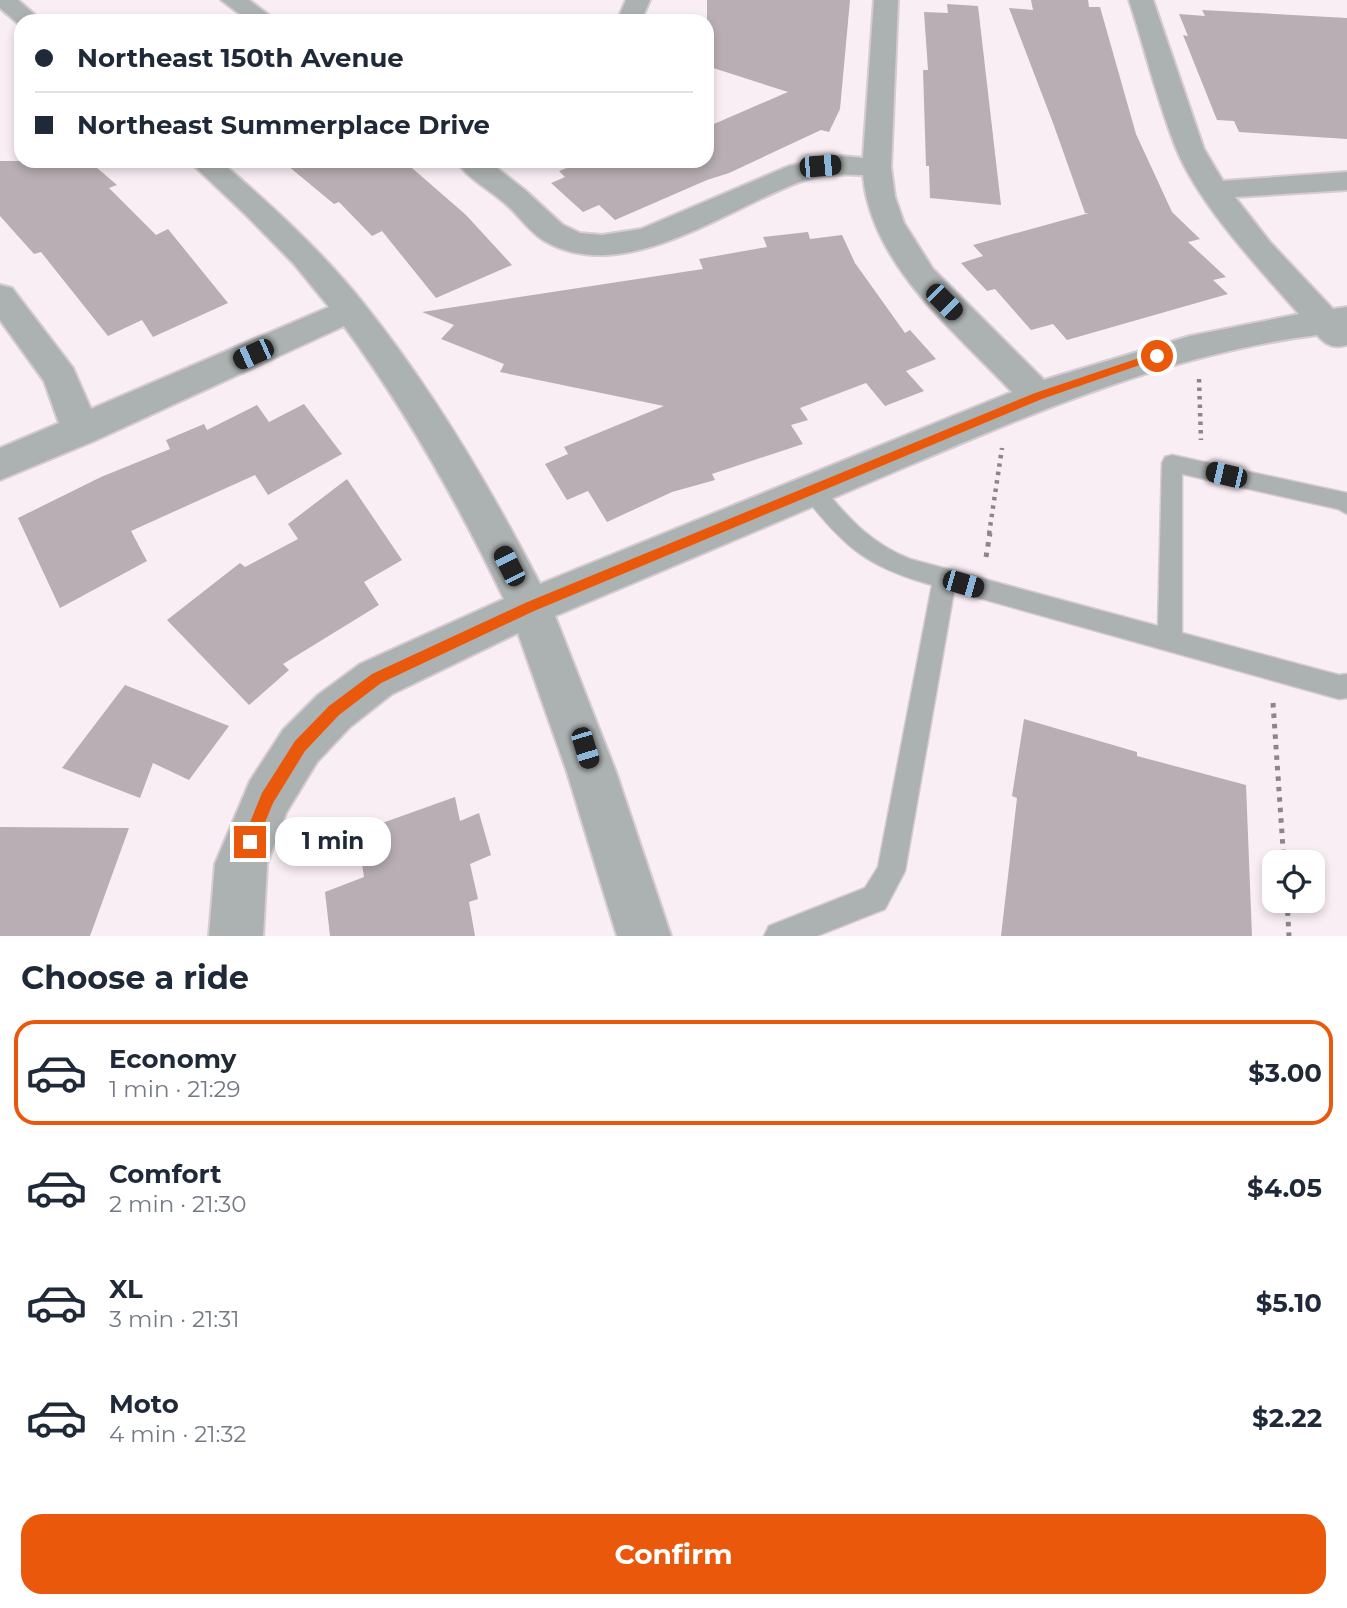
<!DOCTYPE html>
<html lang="en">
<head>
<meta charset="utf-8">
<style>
  body { margin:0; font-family:Montserrat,sans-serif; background:#f6f6f7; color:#1f2937; height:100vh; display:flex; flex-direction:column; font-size:26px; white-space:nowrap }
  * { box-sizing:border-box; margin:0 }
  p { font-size:23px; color:#747a83 }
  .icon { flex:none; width:38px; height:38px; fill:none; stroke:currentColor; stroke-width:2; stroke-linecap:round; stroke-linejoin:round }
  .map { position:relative; height:936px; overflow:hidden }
  .side { display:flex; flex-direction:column; background:#fff; flex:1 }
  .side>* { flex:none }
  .top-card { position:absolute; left:14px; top:14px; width:700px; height:154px; border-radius:21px; box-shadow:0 4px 10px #0003; display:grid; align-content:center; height:154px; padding:0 21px; background:#fff }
  .fabs { position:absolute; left:1262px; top:850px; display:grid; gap:14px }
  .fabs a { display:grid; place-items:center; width:63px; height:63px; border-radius:14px; background:#fff; box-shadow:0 4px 10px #0003; font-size:35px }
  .end { position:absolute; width:32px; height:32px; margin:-16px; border:9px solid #ea580c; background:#fff; box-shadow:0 0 0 4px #fff }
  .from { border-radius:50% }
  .bubble { position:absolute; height:49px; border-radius:21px; background:#fff; box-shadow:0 4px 10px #0003; font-size:23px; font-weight:700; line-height:49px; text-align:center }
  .car { position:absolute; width:21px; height:42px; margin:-21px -10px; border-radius:9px; box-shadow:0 0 5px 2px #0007; background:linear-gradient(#222 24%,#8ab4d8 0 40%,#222 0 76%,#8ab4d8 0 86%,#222 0) }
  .top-card b { display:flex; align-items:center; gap:24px; height:66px; font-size:26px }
  .top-card b+b { border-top:2px solid #e0e1e3 }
  .top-card i { width:18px; height:18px; background:#1f2937 }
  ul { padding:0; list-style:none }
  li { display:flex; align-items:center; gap:21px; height:105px; margin:0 14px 10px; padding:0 7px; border:4px solid transparent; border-radius:21px }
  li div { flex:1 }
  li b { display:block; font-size:26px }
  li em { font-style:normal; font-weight:700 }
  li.selected { border-color:#ea580c }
  li>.icon { width:63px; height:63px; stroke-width:1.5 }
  h2 { padding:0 21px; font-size:32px; line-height:84px }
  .cta { display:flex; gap:14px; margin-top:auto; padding:14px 21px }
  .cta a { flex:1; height:80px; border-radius:21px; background:#ea580c; color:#fff; font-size:28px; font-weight:700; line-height:80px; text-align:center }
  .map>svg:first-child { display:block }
  .building { fill:#b8aeb3 }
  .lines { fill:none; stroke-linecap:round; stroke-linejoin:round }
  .service-casing { stroke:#d5cbd0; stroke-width:3 }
  .minor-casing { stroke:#d5cbd0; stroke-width:4 }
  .path-far1 { stroke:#8d858a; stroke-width:4.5; stroke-dasharray:3.5 5; stroke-linecap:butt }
  .path { stroke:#8d858a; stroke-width:5; stroke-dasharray:4.5 6; stroke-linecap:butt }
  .service { fill:#acb2b1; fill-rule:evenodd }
  .minor { fill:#acb2b1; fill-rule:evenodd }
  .route { fill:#ea580c }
</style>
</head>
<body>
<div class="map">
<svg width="1347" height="936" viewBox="0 0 1347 936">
  <rect width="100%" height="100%" fill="#f9eef4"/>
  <g class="building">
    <path d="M 707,0 L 850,0 L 840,109 L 829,132 L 821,130 L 729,173 L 707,180 L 615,220 L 599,205 L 583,212 L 551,183 L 565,177 L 559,171 L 585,161 L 707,161 L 707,127 L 788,92 L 707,66 Z"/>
    <path d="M 1031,0 L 1088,0 L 1089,7 L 1100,7 L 1136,134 L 1172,212 L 1200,239 L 1188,242 L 1226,277 L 1213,280 L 1228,294 L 1067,340 L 1053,324 L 1031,330 L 995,289 L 987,291 L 961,263 L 983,256 L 973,245 L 1089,213 L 1085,213 L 1053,123 L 1009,8 L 1033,10 Z"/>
    <path d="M 947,4 L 978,6 L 1001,205 L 930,198 L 929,166 L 926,166 L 923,70 L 928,70 L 924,12 L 948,13 Z"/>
    <path d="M 1202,10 L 1347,18 L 1347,139 L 1239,132 L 1234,121 L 1217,120 L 1183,35 L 1188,36 L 1179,14 L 1205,16 Z"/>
    <path d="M 0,161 L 89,161 L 117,185 L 109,188 L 156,235 L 168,229 L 228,303 L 153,337 L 142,320 L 108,336 L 41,252 L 34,254 L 0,216 Z"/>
    <path d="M 282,161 L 404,161 L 466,215 L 512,265 L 436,298 L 382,231 L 372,236 L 339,202 L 334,204 Z"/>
    <path d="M 808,232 L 810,239 L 842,235 L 855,263 L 905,333 L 910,330 L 936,359 L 906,371 L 924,391 L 885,406 L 866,383 L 800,408 L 808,420 L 791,425 L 803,444 L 712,474 L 715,480 L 672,492 L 607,522 L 588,491 L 567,500 L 545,464 L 568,454 L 564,447 L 664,406 L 500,372 L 504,364 L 441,339 L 454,325 L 422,312 L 703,269 L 699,259 L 767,247 L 763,237 Z"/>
    <path d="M 304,404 L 342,454 L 268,495 L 255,475 L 131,531 L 147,561 L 60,608 L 18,518 L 101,477 L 170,449 L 166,440 L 204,424 L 207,430 L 257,405 L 269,422 Z"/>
    <path d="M 347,479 L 402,560 L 364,582 L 379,605 L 283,664 L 289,670 L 249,705 L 167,620 L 240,563 L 245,567 L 298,539 L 288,524 Z"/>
    <path d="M 125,685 L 229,726 L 189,780 L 153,763 L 140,798 L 62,768 Z"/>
    <path d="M 1024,719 L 1137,752 L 1137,756 L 1246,785 L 1252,936 L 1001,936 L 1017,798 L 1012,796 Z"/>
    <path d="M 455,797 L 460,821 L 479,813 L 491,855 L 470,864 L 478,899 L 469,902 L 475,936 L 330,936 L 325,892 L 364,877 L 357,832 Z"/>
    <path d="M 0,827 L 129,828 L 90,936 L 0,936 Z"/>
  </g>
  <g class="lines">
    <defs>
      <path id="service" d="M 1172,455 L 1347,493 L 1347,514 L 1338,509 L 1182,474 L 1182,633 L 1339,675 L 1347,674 L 1347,698 L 1339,699 L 954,591 L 905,871 L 885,909 L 817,936 L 764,936 L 769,926 L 865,888 L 878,867 L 932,585 C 868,567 846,549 805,497 L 802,491 L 805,485 L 813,482 L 821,485 C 847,517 870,543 910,559 L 1158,626 L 1162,463 L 1165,457 Z"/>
      <g id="minor">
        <path d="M 0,0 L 18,0 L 42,21 L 21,21 L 21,26 L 0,8 Z"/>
        <path d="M 221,0 L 249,0 L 277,21 L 249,21 Z"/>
        <path d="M 626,0 L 650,0 L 641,21 L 617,21 Z"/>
        <path d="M 874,0 L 898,0 L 891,167 L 895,197 L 904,223 L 933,269 L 1044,380 L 1190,336 L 1299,314 C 1258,267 1199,205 1176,148 C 1157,100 1145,49 1129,0 L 1153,0 L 1204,149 L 1223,181 L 1347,172 L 1347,190 L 1235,197 L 1270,242 L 1333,309 L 1347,307 L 1347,345 C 1333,349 1326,345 1317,335 C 1168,354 1033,413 896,471 C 782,520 669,568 555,616 L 616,772 L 671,936 L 617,936 L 567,772 L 518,633 L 392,694 L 350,727 L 317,762 L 286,813 L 267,864 L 263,936 L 209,936 L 215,864 L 250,781 L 283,730 L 318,695 L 360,664 L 504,599 C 458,503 407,412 344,326 L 94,441 L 0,480 L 0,448 L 59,423 L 44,381 L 0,320 L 0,285 L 12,288 L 73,368 L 91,409 L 329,307 L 294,264 L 245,214 L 189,161 L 220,161 C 271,205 322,251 364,304 C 433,390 489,485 540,584 L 1012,392 C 954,330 871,265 863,175 C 844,174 823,174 805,180 C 729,206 624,289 543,240 C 530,232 520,217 508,206 C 492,191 468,179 456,161 L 488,161 L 525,190 L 563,225 L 580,233 L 602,235 L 641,229 L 789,166 L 841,156 L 863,158 Z"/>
      </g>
    </defs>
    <use href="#service" class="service-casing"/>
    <use href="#minor" class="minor-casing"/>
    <g class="path-far1">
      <path d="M 1199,379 L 1201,440"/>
      <path d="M 989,534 L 1002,448"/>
    </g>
    <g class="path">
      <path d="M 986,557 L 990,533"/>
      <path d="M 1273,703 L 1284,863"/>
      <path d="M 1287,901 L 1289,936"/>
    </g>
    <use href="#service" class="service"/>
    <use href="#minor" class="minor"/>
  </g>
  <path class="route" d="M 1157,352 L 1160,353 L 1160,358 L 1042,399 L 534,611 L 381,683 L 339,715 L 305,751 L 273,803 L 255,847 L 250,849 L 245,847 L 242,842 L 262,793 L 295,741 L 329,706 L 372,674 L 525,603 L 1035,393 Z"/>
</svg>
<div class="fabs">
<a><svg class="icon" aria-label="locate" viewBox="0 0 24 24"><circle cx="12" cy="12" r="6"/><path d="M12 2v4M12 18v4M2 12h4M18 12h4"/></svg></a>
</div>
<i class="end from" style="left:1157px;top:356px"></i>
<i class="end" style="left:250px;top:842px"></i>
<div class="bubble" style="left:275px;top:817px;width:116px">1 min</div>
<i class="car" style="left:820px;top:166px;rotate:85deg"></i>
<i class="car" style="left:944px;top:302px;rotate:135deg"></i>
<i class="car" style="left:253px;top:354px;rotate:246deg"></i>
<i class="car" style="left:1226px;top:475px;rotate:283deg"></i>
<i class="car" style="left:509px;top:566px;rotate:333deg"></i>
<i class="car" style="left:963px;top:584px;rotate:106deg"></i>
<i class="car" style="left:585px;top:748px;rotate:163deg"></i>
<div class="top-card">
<b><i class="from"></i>Northeast 150th Avenue</b>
<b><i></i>Northeast Summerplace Drive</b>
</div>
</div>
<section class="side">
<h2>Choose a ride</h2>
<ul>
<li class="selected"><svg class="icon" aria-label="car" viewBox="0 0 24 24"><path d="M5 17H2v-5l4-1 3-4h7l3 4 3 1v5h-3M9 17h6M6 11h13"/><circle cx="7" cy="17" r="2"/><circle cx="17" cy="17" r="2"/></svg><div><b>Economy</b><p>1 min · 21:29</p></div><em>$3.00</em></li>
<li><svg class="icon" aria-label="car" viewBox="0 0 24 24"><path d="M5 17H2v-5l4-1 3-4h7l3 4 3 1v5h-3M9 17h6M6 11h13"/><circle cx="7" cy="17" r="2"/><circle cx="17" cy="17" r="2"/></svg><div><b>Comfort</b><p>2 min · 21:30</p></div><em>$4.05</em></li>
<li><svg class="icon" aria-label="car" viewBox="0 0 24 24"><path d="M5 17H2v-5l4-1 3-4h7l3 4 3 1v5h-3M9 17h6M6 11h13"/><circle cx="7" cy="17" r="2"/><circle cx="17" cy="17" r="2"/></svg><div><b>XL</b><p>3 min · 21:31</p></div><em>$5.10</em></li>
<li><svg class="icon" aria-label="car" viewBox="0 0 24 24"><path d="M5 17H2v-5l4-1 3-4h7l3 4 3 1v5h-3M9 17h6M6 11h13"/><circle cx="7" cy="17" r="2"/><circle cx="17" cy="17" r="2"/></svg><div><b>Moto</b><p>4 min · 21:32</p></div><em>$2.22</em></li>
</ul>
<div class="cta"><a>Confirm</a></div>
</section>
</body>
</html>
